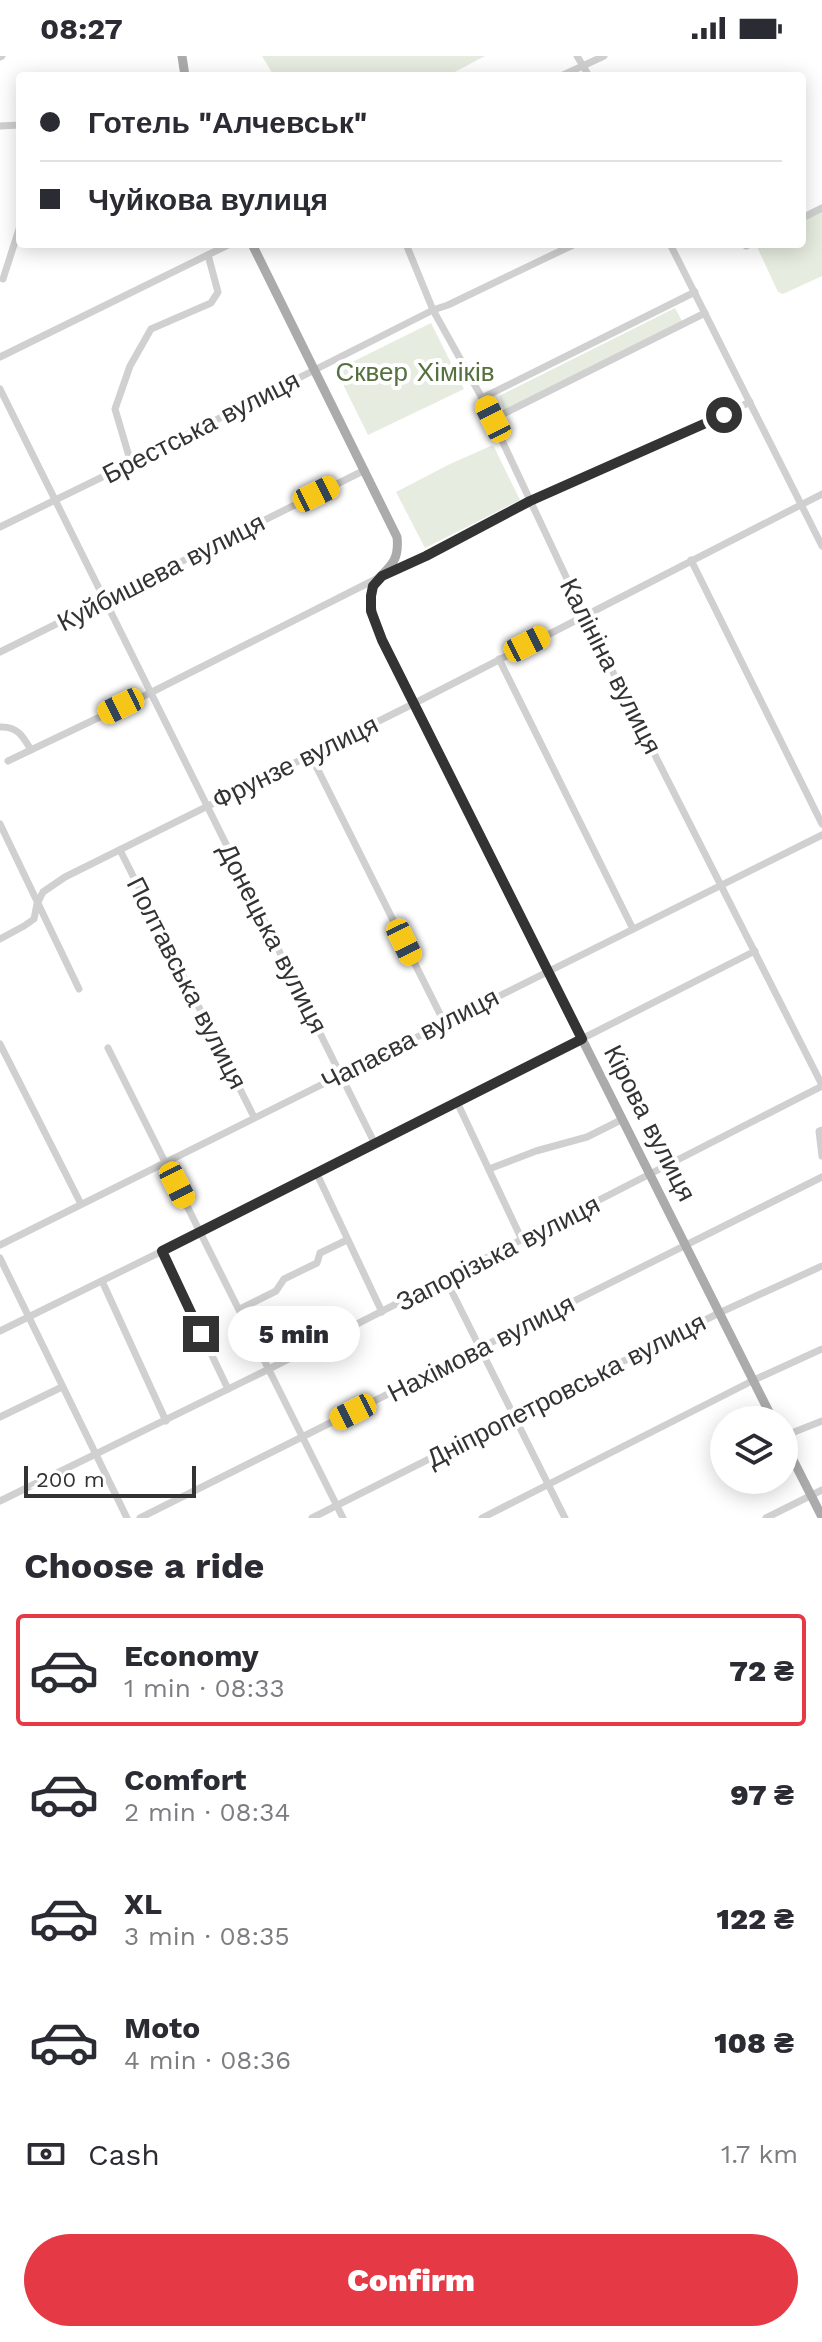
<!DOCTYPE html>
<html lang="en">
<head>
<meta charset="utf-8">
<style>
  body { margin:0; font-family:"Work Sans",sans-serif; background:#f2f2f3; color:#2b2b33; height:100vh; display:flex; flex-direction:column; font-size:30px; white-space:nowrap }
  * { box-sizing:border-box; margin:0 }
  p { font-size:26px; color:#7c7c81 }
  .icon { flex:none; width:44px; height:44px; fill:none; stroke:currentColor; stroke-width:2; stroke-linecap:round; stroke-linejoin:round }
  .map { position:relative; height:1462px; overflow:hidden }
  .panel { display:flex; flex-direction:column; background:#fff; flex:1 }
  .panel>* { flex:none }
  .guide { position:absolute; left:16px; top:16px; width:790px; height:176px; border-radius:8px; box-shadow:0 4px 20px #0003; display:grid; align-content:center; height:176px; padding:0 24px; background:#fff }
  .controls { position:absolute; left:710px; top:1350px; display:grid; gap:16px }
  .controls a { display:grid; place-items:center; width:88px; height:88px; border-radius:50%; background:#fff; box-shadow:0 4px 20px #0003; font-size:40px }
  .scale { position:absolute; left:24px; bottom:20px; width:172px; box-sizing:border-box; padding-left:8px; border:4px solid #333; border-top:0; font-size:22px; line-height:28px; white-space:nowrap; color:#333; -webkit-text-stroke:6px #fff; paint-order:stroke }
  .end { position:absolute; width:36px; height:36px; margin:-18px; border:10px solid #333; background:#fff; box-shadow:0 0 0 4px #fff }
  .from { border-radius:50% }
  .bubble { position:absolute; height:56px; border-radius:28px; background:#fff; box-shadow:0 4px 20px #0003; font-size:26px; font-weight:800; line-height:56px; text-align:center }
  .car { position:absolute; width:24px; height:48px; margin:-24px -12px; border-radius:10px; box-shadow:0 0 6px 2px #0007; background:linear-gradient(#f5c518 24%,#345 0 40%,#f5c518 0 76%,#345 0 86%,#f5c518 0) }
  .guide b { display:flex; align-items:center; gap:28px; height:76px; font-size:30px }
  .guide b+b { border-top:2px solid #e1e1e2 }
  .guide i { width:20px; height:20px; background:#2b2b33 }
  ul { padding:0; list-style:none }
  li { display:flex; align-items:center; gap:24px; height:112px; margin:0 16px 12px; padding:0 8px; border:4px solid transparent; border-radius:8px }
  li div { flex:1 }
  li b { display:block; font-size:30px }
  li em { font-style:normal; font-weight:800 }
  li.selected { border-color:#e63946 }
  li>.icon { width:72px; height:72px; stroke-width:1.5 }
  h2 { padding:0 24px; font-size:36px; line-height:96px }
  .pay { display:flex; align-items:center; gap:20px; height:88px; padding:0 24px; font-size:30px }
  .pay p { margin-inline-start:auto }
  .action { display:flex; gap:16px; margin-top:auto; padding:16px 24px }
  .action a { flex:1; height:92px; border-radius:48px; background:#e63946; color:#fff; font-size:32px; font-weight:800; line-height:92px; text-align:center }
  .status { display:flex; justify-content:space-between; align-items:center; height:56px; padding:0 40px; background:#fff; direction:ltr }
  .status svg { height:22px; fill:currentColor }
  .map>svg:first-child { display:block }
  .green { fill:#e6ecdf }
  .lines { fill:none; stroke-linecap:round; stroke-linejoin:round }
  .minor { stroke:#d0d0d0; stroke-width:7 }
  .major { stroke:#ababab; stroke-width:9 }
  .route { stroke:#333; stroke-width:10 }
  .labels { text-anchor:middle; stroke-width:8; stroke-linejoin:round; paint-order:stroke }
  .park-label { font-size:26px; fill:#56703f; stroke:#fff }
  .street-label { font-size:26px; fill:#333; stroke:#fff }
</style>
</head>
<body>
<div class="status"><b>08:27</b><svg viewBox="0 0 49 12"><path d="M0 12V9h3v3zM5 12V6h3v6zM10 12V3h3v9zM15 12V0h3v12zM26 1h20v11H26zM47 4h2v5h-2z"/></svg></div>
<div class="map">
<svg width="822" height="1462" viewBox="0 0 822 1462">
  <rect width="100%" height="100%" fill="#fff"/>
  <g class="green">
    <path d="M 262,0 L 485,0 L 447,20 L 274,20 Z"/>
    <path d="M 822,155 L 822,220 L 783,238 L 778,236 L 758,193 L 758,189 L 802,188 L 802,165 Z"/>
    <path d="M 675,252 L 682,265 L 504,354 L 499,340 Z"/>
    <path d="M 431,267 L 464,333 L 368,379 L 336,314 Z"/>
    <path d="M 493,389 L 520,444 L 425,492 L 396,436 L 450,408 Z"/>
  </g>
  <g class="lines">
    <g class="minor">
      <path d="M 577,0 L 589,20"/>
      <path d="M 0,1 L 2,0"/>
      <path d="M 561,20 L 604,0"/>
      <path d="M 0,70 L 20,69"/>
      <path d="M 802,162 L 822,152"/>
      <path d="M 406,188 L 433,254 L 482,342 L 584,559 L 822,1029"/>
      <path d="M 670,188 L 822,490"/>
      <path d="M 746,190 L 751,188"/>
      <path d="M 3,223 L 20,170"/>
      <path d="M 0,301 L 230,188"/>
      <path d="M 0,333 L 375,1088"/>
      <path d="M 482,342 L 695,236"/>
      <path d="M 493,363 L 705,257"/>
      <path d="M 131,407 L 115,353 L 130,310 L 151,273 L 211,247 L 218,236 L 208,199"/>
      <path d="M 0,471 L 131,407 L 433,254 L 448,249 L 575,188"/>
      <path d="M 691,504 L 822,768"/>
      <path d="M 0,596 L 365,414"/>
      <path d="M 499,603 L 633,873"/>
      <path d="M 0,671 C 17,670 23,680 31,694"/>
      <path d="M 310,698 L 444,966"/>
      <path d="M 8,705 L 150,637 L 382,520 L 426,500 L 530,445 L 697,372 L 750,346"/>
      <path d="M 0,768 L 79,933"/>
      <path d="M 120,794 L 254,1061"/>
      <path d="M 0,883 L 24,870 L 34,863 L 37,848 L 43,836 L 65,821 L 415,647 L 822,438"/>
      <path d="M 0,988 L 81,1148"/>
      <path d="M 108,992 L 343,1462"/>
      <path d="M 457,1046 L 522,1184"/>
      <path d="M 822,1074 L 819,1075 L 822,1100"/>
      <path d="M 489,1113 L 536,1095 L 587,1081 L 623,1063"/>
      <path d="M 317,1118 L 382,1256"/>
      <path d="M 0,1189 L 822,779"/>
      <path d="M 162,1195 L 228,1333"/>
      <path d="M 0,1202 L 127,1462"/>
      <path d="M 445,1222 L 565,1462"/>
      <path d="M 102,1225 L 166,1365"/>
      <path d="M 240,1253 L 276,1235 L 284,1223 L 317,1207 L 320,1197 L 347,1184"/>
      <path d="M 0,1275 L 201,1176 L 755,895"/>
      <path d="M 0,1361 L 62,1331"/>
      <path d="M 784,1380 L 822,1365"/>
      <path d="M 0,1445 L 269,1313 L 822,1030"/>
      <path d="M 140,1462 L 822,1121"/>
      <path d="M 312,1462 L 719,1257 L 822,1210"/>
      <path d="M 482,1462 L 754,1324 L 822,1293"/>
      <path d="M 766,1462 L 822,1434"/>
    </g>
    <g class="major">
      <path d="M 182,0 L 185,20"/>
      <path d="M 252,188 L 397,481 C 401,517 375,513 371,539 C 369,554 377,569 382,584 L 773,1364"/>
      <path d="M 784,1386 L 822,1461"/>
    </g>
  </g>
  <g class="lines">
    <path class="route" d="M 201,1278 L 162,1195 L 582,983 L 382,584 L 371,555 L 371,540 L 373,530 L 382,520 L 426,500 L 530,445 L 724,359"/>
  </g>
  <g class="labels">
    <g class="park-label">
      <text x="415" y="325">Сквер Хіміків</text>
    </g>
    <g class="street-label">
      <text transform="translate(201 371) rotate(-27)" y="9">Брестська вулиця</text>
      <text transform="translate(161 516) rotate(-27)" y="9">Куйбишева вулиця</text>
      <text transform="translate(611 610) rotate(63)" y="9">Калініна вулиця</text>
      <text transform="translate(295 706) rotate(-26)" y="9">Фрунзе вулиця</text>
      <text transform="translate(273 882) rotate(63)" y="9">Донецька вулиця</text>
      <text transform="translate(187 927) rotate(63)" y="9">Полтавська вулиця</text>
      <text transform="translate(410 983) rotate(-27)" y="9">Чапаєва вулиця</text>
      <text transform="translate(650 1067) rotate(63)" y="9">Кірова вулиця</text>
      <text transform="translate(498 1197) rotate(-27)" y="9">Запорізька вулиця</text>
      <text transform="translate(481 1292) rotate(-27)" y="9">Нахімова вулиця</text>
      <text transform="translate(566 1334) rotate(-27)" y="9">Дніпропетровська вулиця</text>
    </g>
  </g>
</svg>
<div class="controls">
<a><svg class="icon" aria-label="layers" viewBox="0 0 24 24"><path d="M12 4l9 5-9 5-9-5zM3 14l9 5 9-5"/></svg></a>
</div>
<div class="scale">200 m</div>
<i class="end from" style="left:724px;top:359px"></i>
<i class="end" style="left:201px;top:1278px"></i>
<div class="bubble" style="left:228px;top:1250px;width:132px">5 min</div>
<i class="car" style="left:493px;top:363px;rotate:333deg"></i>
<i class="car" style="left:316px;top:438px;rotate:64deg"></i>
<i class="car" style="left:527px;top:588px;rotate:63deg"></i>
<i class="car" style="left:121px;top:650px;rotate:244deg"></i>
<i class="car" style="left:404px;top:886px;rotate:154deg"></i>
<i class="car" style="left:177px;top:1129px;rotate:153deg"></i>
<i class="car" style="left:353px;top:1356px;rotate:243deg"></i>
<div class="guide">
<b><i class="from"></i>Готель &quot;Алчевськ&quot;</b>
<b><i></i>Чуйкова вулиця</b>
</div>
</div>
<section class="panel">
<h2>Choose a ride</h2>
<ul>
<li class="selected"><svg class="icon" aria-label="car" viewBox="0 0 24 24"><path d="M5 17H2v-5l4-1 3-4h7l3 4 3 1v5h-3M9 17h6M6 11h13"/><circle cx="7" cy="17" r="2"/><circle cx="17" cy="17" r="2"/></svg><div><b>Economy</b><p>1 min · 08:33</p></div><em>72 ₴</em></li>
<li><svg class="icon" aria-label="car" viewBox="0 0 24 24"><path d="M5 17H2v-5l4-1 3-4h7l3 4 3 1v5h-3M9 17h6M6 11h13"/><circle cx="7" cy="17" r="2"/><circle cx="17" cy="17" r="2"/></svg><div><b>Comfort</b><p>2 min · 08:34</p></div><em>97 ₴</em></li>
<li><svg class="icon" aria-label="car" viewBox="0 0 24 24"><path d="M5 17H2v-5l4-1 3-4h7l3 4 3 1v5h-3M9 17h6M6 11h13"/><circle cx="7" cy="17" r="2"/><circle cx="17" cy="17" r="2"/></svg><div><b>XL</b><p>3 min · 08:35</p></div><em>122 ₴</em></li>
<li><svg class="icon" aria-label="car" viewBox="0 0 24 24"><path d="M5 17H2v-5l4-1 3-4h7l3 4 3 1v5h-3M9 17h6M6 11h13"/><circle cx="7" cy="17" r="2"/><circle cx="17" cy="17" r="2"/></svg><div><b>Moto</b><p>4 min · 08:36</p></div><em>108 ₴</em></li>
</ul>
<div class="pay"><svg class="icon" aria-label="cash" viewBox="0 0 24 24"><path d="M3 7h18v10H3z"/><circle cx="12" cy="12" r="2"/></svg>Cash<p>1.7 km</p></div>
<div class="action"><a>Confirm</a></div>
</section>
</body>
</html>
